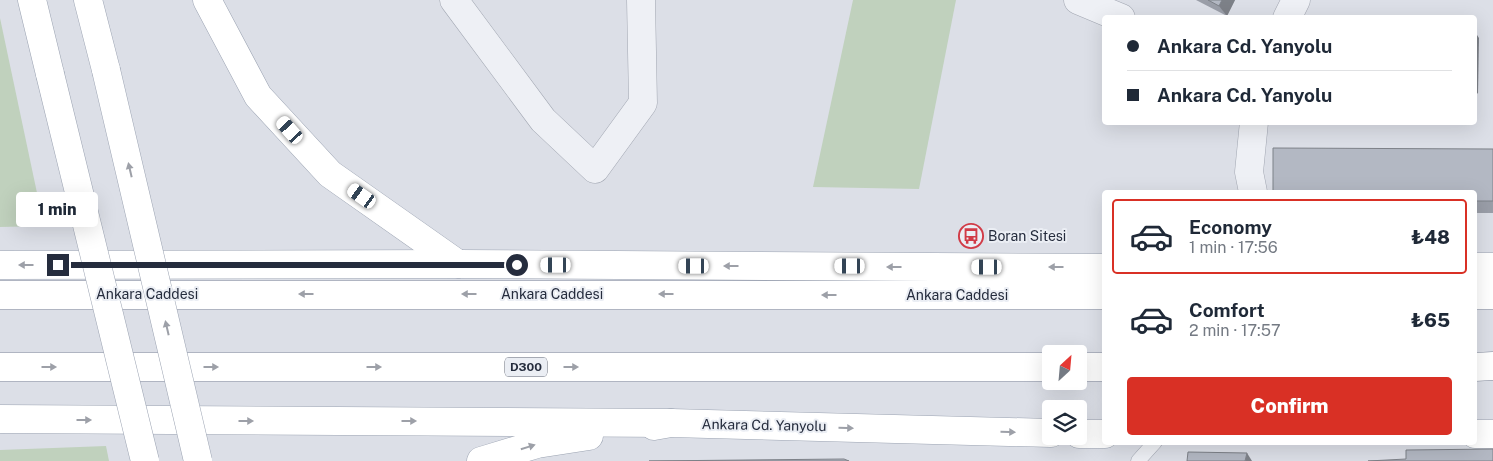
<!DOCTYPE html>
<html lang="en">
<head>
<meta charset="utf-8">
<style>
  body { margin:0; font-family:"Public Sans",sans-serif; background:#f2f2f3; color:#1f2937; height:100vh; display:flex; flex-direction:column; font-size:19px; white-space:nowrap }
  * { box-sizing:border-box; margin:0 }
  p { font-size:16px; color:#747a83 }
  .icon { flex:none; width:28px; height:28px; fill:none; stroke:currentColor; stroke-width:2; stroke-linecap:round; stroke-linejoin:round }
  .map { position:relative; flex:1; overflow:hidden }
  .side { position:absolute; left:1102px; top:190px; width:375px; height:255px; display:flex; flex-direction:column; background:#fff; border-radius:5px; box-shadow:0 5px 20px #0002 }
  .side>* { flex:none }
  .guide { position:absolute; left:1102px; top:15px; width:375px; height:110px; border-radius:5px; box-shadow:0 5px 20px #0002; display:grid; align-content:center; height:110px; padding:0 25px; background:#fff }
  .needle { width:32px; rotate:26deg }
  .fabs { position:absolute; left:1042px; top:345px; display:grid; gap:10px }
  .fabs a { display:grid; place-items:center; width:45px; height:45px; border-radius:5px; background:#fff; box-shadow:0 5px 20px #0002; font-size:25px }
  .end { position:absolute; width:22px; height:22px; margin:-11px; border:6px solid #252c3d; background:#fff; box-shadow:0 0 0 2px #fff }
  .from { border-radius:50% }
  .bubble { position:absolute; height:35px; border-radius:5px; background:#fff; box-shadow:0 5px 20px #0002; font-size:16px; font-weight:800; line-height:35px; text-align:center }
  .car { position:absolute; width:15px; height:30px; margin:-15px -8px; border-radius:6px; box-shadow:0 0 4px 1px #0007; background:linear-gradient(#fff 24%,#345 0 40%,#fff 0 76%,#345 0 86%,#fff 0) }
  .guide b { display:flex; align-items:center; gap:18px; height:48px; font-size:19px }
  .guide b+b { border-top:1px solid #e0e1e3 }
  .guide i { width:12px; height:12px; background:#1f2937 }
  ul { padding:9px 0 0; list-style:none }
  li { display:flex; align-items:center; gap:15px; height:75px; margin:0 10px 8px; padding:0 15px; border:2px solid transparent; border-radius:5px }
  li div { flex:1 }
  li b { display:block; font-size:19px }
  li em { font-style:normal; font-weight:800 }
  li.current { border-color:#d93025 }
  li>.icon { width:45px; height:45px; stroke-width:1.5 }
  .action { display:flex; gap:10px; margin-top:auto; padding:10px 25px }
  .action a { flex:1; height:58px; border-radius:5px; background:#d93025; color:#fff; font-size:20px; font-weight:800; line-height:58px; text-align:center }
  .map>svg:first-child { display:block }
  .green { fill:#c0d1bd }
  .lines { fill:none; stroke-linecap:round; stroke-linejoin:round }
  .lane-casing { stroke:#a1a6b1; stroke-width:15 }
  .street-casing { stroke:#a1a6b1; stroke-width:29 }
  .primary-casing { stroke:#9ba3b2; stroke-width:29 }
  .highway-casing { stroke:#838b9d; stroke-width:29 }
  .lane { stroke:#eef0f5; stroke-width:14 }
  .street { stroke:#eef0f5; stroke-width:28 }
  .primary { stroke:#fff; stroke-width:28 }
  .highway { stroke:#fff; stroke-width:28 }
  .primary-bridge-casing { stroke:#9ba3b2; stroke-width:29; stroke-linecap:butt }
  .primary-bridge { stroke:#fff; stroke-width:28 }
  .wall { fill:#9a9ea8 }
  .shaded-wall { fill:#7d8188 }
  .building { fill:#b3b8c3; stroke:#7d8188 }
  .oneway { fill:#9da0a8 }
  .route { stroke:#252c3d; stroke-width:6 }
  .labels { text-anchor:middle; stroke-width:4; stroke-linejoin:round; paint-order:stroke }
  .shield { fill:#ebeef4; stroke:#606674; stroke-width:1 }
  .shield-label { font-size:12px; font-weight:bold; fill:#252c3d }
  .poi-label { font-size:14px; fill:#252c3d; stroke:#ebeef4; text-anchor:start }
  .street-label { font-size:14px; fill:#252c3d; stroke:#ebeef4 }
</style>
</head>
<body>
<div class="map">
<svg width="1493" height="461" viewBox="0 0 1493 461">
  <rect width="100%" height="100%" fill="#dcdfe7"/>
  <g class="green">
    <path d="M 853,0 L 956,0 L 919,189 L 813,187 Z"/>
    <path d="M 0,18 L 44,226 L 0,227 Z"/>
    <path d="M 106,446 L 109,461 L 0,461 L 0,450 Z"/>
  </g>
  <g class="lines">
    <defs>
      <path id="lane" d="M 1138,461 L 1155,442"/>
      <g id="street">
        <path d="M 454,0 L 543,120 L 595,169 L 643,103 L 641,0"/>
        <path d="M 1078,0 L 1121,18"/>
        <path d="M 1287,18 L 1296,0"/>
        <path d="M 1253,192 L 1249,172 L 1254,122"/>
      </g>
      <g id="primary">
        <path d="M 32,0 L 50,74"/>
        <path d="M 88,0 L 106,70"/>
        <path d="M 207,0 L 258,96 L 330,174 L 458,264"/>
        <path d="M 0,265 L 458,264 L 1105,268"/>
        <path d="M 1475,267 L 1493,267"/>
        <path d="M 0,419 L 671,423"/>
        <path d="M 654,426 L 671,423 L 1051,433"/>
        <path d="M 1079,434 L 1105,434"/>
        <path d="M 1475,434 L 1493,434"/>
        <path d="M 481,461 L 537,444 L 589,436"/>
      </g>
      <g id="highway">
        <path d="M 0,295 L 1105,295"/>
        <path d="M 1475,295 L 1493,295"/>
        <path d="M 0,367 L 1051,367"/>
        <path d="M 1079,367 L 1105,367"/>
        <path d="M 1475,367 L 1493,366"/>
      </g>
    </defs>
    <use href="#lane" class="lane-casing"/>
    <use href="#street" class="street-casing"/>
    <use href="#primary" class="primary-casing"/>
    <use href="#highway" class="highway-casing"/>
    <use href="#lane" class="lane"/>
    <use href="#street" class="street"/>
    <use href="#primary" class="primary"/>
    <use href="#highway" class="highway"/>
    <defs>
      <g id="primary-bridge">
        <path d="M 106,70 L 198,461"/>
        <path d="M 50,74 L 145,461"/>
      </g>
    </defs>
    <use href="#primary-bridge" class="primary-bridge-casing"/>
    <use href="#primary-bridge" class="primary-bridge"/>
  </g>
  <g class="wall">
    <path d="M 1196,0 L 1235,0 L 1227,16 Z"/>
    <path d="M 1493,149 L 1493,213 L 1475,213 L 1475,192 Z"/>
  </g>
  <g class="shaded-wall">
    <path d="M 1222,0 L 1235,0 L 1227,16 L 1219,6 Z"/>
    <path d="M 1475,32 L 1479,38 L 1478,94 L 1475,90 Z"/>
    <path d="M 1247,453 L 1252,461 L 1245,461 Z"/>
  </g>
  <g class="building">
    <path d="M 1208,0 L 1222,0 L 1219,6 Z"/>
    <path d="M 1273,148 L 1493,149 L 1493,201 L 1475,201 L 1475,192 L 1273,192 Z"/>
    <path d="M 1493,449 L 1493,461 L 1368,461 L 1406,459 L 1406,450 Z"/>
    <path d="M 1188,452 L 1247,453 L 1245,461 L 1187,461 Z"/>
    <path d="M 844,459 L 849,461 L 649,461 Z"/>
  </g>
  <defs><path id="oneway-solid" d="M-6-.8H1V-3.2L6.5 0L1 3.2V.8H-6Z" transform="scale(1.25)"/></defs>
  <g class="oneway">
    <use href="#oneway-solid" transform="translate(130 170) rotate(-103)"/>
    <use href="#oneway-solid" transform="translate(26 265) rotate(-180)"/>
    <use href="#oneway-solid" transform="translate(731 266) rotate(-180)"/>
    <use href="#oneway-solid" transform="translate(894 267) rotate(-180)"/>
    <use href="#oneway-solid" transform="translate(1056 267) rotate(-180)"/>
    <use href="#oneway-solid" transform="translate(306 294) rotate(-180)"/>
    <use href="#oneway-solid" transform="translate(469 294) rotate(-180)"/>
    <use href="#oneway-solid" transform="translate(666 294) rotate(-180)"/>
    <use href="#oneway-solid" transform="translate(829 295) rotate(-180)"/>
    <use href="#oneway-solid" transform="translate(167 328) rotate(-103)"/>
    <use href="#oneway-solid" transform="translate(49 367)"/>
    <use href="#oneway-solid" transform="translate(211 367)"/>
    <use href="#oneway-solid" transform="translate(374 367)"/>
    <use href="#oneway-solid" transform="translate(571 367)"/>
    <use href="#oneway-solid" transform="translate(84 420)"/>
    <use href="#oneway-solid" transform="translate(246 421)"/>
    <use href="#oneway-solid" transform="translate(409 421)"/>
    <use href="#oneway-solid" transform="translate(846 428) rotate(1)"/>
    <use href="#oneway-solid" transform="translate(1008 432) rotate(1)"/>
    <use href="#oneway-solid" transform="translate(528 447) rotate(-17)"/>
  </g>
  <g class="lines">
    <path class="route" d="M 58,265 L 517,265"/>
  </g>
  <defs>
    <symbol id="bus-ring" viewBox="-11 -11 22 22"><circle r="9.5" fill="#ebeef4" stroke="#d13b47" stroke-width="1.5"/><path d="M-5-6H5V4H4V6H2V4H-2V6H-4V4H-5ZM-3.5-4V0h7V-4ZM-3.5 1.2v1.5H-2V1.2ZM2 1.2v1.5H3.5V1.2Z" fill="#d13b47"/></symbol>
  </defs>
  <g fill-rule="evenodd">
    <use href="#bus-ring" x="957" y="222" width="28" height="28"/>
  </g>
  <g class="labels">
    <rect class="shield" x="505" y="357.5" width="42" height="19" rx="4"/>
    <g class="shield-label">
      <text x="526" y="371">D300</text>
    </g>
    <g class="poi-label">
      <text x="988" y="241">Boran Sitesi</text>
    </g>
    <g class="street-label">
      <text x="147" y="299">Ankara Caddesi</text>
      <text x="552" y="299">Ankara Caddesi</text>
      <text x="957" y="300">Ankara Caddesi</text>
      <text transform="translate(764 425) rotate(1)" y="5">Ankara Cd. Yanyolu</text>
    </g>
  </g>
</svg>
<div class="fabs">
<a><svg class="needle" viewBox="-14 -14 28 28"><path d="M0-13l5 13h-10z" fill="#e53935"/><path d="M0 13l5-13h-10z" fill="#747a83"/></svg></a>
<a><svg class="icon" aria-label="layers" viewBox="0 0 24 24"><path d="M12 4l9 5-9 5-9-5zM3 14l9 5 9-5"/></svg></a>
</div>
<i class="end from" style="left:517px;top:265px"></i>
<i class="end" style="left:58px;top:265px"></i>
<div class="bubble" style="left:16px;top:192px;width:82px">1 min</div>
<i class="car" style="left:290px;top:130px;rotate:318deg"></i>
<i class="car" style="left:362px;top:196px;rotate:305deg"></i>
<i class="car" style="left:556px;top:265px;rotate:270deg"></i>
<i class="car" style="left:694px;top:266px;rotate:270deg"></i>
<i class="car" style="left:850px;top:266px;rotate:270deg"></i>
<i class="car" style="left:987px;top:267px;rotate:270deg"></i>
<div class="guide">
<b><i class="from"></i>Ankara Cd. Yanyolu</b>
<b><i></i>Ankara Cd. Yanyolu</b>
</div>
<section class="side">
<ul>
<li class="current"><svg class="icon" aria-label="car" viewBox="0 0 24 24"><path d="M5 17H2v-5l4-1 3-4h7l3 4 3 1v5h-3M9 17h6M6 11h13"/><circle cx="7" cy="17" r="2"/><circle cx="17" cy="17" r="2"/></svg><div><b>Economy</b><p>1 min · 17:56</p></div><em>₺48</em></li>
<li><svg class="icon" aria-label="car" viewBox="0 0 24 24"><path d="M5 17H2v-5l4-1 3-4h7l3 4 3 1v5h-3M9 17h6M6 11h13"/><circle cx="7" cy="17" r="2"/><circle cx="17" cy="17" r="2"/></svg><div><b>Comfort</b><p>2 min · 17:57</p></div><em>₺65</em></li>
</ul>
<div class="action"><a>Confirm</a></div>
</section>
</div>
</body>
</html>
